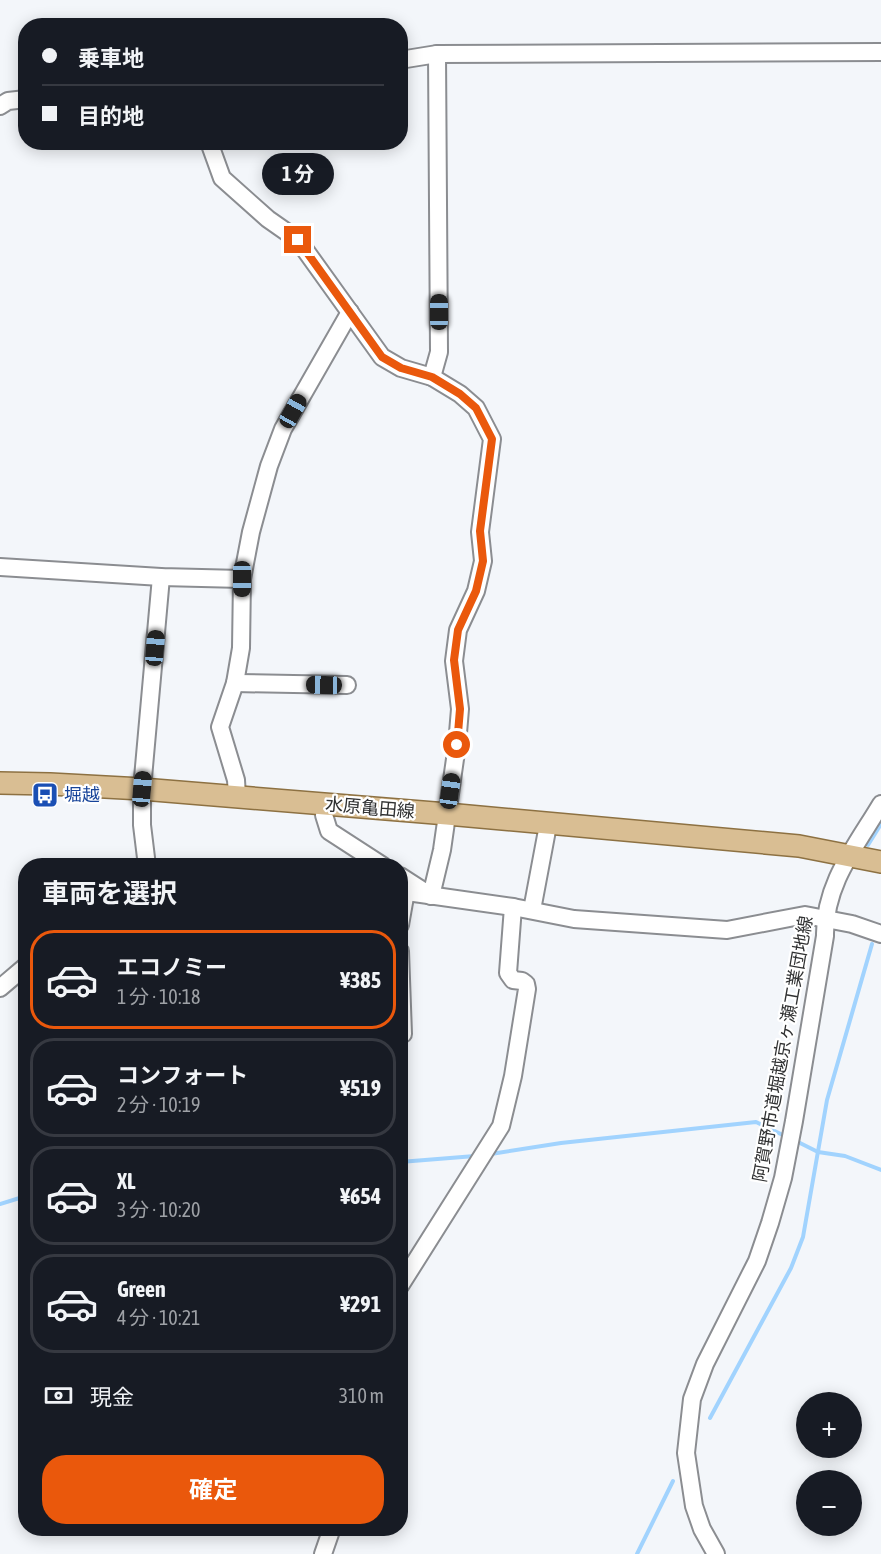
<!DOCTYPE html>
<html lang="ja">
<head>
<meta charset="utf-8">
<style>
  body { margin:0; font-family:"Asap Condensed","Noto Sans JP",sans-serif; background:#242831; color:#f1f3f6; height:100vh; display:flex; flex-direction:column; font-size:22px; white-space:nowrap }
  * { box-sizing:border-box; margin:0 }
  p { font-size:20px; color:#9ea1a6 }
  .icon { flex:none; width:33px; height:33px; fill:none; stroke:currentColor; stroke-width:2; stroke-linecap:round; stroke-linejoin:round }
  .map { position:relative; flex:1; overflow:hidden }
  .drawer { position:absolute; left:18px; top:858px; width:390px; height:678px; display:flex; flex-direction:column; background:#171b24; border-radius:24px; box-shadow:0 3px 15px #0003 }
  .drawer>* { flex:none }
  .banner { position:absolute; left:18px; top:18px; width:390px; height:132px; border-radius:24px; box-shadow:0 3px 15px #0003; display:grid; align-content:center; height:132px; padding:0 24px; background:#171b24 }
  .tools { position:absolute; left:796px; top:1392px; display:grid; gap:12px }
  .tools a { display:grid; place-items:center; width:66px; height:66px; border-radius:50%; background:#171b24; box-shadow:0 3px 15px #0003; font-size:30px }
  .end { position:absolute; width:27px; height:27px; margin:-14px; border:8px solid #ea580c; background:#fff; box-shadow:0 0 0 3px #fff }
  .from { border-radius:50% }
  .bubble { position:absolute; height:42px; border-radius:21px; background:#171b24; box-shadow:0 3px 15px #0003; font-size:20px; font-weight:700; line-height:42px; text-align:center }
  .car { position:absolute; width:18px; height:36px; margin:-18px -9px; border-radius:8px; box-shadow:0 0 4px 2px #0007; background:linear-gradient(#222 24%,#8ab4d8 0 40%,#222 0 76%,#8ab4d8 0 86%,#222 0) }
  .banner b { display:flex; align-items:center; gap:21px; height:57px; font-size:22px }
  .banner b+b { border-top:2px solid #363941 }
  .banner i { width:15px; height:15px; background:#f1f3f6 }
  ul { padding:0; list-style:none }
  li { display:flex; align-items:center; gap:18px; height:99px; margin:0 12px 9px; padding:0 12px; border:3px solid #363941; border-radius:24px }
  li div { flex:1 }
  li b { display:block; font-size:22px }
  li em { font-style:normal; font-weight:700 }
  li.active { border-color:#ea580c }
  li>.icon { width:54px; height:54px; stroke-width:1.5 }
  h2 { padding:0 24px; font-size:27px; line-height:72px }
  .pay { display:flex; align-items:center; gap:15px; height:66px; padding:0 24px; font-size:22px }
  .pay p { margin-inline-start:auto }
  .action { display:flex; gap:12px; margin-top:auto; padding:12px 24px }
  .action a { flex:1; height:69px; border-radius:24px; background:#ea580c; color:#fff; font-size:24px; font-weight:700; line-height:69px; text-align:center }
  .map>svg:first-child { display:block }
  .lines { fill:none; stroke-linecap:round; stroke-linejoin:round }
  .stream { stroke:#a1d3fe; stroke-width:4 }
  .minor-casing { stroke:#8b8d91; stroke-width:20 }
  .major-casing { stroke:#8d7142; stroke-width:24 }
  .minor { stroke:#fff; stroke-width:16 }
  .major { stroke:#d9be93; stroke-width:21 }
  .route { stroke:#ea580c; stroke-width:8 }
  .labels { text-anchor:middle; stroke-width:4.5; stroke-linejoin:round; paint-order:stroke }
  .transit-label { font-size:18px; fill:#164399; stroke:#fff; text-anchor:start }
  .street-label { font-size:18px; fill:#303132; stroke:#fff }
</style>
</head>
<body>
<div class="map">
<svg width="881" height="1554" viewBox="0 0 881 1554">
  <rect width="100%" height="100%" fill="#f3f6fa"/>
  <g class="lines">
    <g class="stream">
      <path d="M 868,845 L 881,824"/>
      <path d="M 794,1140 L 818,1152 L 845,1156 L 881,1170"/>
      <path d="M 491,1154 L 561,1143 L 756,1122 L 787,1137"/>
      <path d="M 400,1162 L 475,1156"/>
      <path d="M 0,1204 L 26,1196"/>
      <path d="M 710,1418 L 791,1268 L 803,1237 L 827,1100 L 872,944"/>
      <path d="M 637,1554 L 673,1481"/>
    </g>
    <defs>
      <g id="minor">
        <path d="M 400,60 L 437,54 L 881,52"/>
        <path d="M 0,106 L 8,101 L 26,99"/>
        <path d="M 209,142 L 222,178 L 268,219 L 298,240 L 382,357 L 401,368 L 432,377 L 460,394 L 476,408 L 492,439 L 480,532 L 483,561 L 476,591 L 458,630 L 454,661 L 460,709 L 457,745 L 442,850 L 431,896 L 400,876"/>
        <path d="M 432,377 L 439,352 L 437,54"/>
        <path d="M 0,567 L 161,577 L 242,579"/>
        <path d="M 235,683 L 347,685"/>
        <path d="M 237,796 L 236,780 L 220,727 L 235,683 L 241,648 L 242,579 L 251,532 L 269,466 L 283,429 L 350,312"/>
        <path d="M 326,805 L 324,815 L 329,831 L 383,866"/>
        <path d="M 147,866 L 142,825 L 142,789 L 161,577"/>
        <path d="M 400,891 L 513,907 L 574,919 L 727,930 L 805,915 L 852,924 L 881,934"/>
        <path d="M 532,910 L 548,825"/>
        <path d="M 400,925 L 406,891"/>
        <path d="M 400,951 L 403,1034"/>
        <path d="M 0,988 L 26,966"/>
        <path d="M 400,1286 L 501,1126 L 513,1076 L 527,989 L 526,984 L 522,981 L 513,980 L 508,973 L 513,907"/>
        <path d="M 323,1554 L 332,1528"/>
        <path d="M 716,1554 L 702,1529 L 694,1506 L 686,1453 L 692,1399 L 705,1364 L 757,1261 L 770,1223 L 783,1178 L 794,1121 L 825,936 C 824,884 856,846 881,804"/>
      </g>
      <path id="major" d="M 0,783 L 50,784 L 142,789 L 447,814 L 799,846 L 881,862"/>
    </defs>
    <use href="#minor" class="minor-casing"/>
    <use href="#major" class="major-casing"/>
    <use href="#minor" class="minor"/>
    <use href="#major" class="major"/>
  </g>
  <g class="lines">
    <path class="route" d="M 298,240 L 382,357 L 401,368 L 432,377 L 460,394 L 476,408 L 492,439 L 480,531 L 483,561 L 476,591 L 458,630 L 454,660 L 460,709 L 457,745"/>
  </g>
  <defs>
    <symbol id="bus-square" viewBox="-11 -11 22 22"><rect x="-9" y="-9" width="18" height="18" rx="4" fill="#1a4fb4" stroke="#fff"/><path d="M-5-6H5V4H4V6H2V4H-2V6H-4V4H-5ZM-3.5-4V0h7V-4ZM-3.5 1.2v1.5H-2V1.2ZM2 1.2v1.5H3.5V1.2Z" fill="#fff"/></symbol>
  </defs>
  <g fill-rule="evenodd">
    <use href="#bus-square" x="30" y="780" width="30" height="30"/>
  </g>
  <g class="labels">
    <g class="transit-label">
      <text x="64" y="801">堀越</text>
    </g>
    <g class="street-label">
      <text transform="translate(370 808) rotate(5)" y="6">水原亀田線</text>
      <text transform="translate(783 1049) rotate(-80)" y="6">阿賀野市道堀越京ヶ瀬工業団地線</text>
    </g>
  </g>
</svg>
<div class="tools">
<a>+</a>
<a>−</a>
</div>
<i class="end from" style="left:457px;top:745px"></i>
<i class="end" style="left:298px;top:240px"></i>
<div class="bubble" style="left:262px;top:153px;width:72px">1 分</div>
<i class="car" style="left:439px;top:312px;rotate:0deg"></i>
<i class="car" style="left:293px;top:411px;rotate:29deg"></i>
<i class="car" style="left:242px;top:579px;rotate:180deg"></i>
<i class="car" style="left:155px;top:648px;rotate:5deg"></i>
<i class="car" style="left:324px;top:685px;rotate:271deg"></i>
<i class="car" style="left:142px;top:789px;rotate:5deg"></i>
<i class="car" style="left:450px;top:791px;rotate:8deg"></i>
<div class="banner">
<b><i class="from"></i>乗車地</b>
<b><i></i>目的地</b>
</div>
<section class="drawer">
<h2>車両を選択</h2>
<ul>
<li class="active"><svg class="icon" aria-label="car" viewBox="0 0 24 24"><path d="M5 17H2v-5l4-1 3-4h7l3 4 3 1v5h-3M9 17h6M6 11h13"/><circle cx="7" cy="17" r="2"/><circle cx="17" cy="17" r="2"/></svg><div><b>エコノミー</b><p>1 分 · 10:18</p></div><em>¥385</em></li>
<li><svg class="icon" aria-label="car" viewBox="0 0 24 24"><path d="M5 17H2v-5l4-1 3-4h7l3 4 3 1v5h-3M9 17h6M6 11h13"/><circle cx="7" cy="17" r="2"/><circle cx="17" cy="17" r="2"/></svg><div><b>コンフォート</b><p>2 分 · 10:19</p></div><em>¥519</em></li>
<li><svg class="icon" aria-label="car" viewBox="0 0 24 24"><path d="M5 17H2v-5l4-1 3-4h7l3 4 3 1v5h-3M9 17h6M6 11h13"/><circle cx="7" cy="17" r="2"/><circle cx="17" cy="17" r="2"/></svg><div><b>XL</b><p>3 分 · 10:20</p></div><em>¥654</em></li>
<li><svg class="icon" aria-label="car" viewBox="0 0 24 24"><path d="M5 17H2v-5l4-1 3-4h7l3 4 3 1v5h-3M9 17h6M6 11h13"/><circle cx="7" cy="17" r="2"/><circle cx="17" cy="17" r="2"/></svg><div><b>Green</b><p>4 分 · 10:21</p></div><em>¥291</em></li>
</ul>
<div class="pay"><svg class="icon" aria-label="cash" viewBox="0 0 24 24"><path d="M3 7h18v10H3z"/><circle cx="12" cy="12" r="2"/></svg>現金<p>310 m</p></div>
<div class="action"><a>確定</a></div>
</section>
</div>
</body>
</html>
